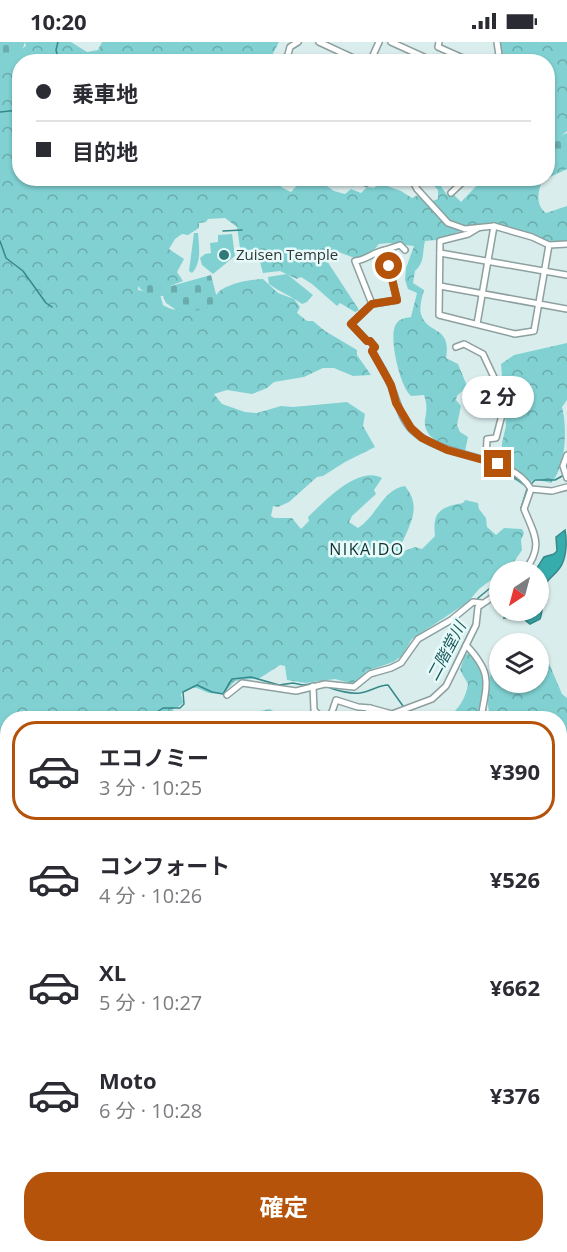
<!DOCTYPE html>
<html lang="ja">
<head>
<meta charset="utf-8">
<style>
  body { margin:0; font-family:"Open Sans","Noto Sans JP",sans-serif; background:#f7f7f7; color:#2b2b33; height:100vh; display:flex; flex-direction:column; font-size:22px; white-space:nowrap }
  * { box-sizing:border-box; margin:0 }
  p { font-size:20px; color:#7c7c81 }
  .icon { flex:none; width:33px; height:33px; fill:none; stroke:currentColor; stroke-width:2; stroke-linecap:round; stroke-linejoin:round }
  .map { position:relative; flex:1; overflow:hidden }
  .sheet { position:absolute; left:0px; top:669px; width:567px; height:542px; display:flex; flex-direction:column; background:#fff; border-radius:24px 24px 0 0; box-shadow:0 2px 4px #0004 }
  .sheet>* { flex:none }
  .guide { position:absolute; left:12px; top:12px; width:543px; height:132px; border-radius:24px; box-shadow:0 2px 4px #0004; display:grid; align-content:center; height:132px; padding:0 24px; background:#fff }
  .needle { width:39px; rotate:216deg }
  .buttons { position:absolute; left:489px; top:519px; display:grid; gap:12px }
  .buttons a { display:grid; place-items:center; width:60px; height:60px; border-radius:50%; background:#fff; box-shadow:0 2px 4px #0004; font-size:30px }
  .end { position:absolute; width:27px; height:27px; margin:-14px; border:8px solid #b45309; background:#fff; box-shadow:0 0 0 3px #fff }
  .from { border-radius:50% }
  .bubble { position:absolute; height:42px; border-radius:21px; background:#fff; box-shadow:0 2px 4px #0004; font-size:20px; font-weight:700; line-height:42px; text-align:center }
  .guide b { display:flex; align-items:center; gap:21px; height:57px; font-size:22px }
  .guide b+b { border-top:2px solid #e1e1e2 }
  .guide i { width:15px; height:15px; background:#2b2b33 }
  ul { padding:10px 0 0; list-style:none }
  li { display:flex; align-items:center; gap:18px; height:99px; margin:0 12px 9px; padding:0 12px; border:3px solid transparent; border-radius:24px }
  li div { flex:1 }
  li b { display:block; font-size:22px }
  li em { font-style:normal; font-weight:700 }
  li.active { border-color:#b45309 }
  li>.icon { width:54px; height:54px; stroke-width:1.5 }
  .primary-button { display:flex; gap:12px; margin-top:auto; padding:12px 24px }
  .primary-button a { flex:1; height:69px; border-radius:24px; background:#b45309; color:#fff; font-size:24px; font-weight:700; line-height:69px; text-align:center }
  .status { display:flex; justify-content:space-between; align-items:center; height:42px; padding:0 30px; background:#fff; direction:ltr }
  .status svg { height:16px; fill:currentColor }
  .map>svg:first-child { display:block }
  .forest { fill:url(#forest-crowns) }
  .cemetery { fill:url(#cemetery-stones) }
  .garden { fill:#81d1d2 }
  .water { fill:#37acad; stroke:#35898a; stroke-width:1.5 }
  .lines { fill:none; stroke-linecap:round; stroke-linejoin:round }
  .stream { stroke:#35898a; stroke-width:1.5 }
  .street-casing { stroke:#8d9f9f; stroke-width:8 }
  .secondary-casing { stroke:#8d9f9f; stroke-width:10 }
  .street { stroke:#fff; stroke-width:5 }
  .secondary { stroke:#fff; stroke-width:7 }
  .route { stroke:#b45309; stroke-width:8 }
  .poi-dot { fill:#2f797a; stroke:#e7fafa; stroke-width:2 }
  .labels { text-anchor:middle; stroke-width:5; stroke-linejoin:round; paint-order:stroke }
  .poi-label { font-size:15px; fill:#313838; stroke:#e7fafa; text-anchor:start }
  .neighbourhood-label { font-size:16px; letter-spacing:1.5px; fill:#103333; stroke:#e7fafa }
  .water-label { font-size:16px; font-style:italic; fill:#1a5a5b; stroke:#e7fafa }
</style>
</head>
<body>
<div class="status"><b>10:20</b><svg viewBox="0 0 49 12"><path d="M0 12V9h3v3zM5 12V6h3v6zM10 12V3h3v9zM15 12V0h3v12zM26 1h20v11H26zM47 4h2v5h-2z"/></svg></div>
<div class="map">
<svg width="567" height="1210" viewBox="0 0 567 1210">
  <defs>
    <pattern id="forest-crowns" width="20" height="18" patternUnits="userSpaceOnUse" patternTransform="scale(1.5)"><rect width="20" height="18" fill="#81d1d2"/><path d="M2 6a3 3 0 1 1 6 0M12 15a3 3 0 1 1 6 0" fill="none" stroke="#6aabab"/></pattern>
    <pattern id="cemetery-stones" width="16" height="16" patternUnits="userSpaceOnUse" patternTransform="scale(1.5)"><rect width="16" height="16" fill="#81d1d2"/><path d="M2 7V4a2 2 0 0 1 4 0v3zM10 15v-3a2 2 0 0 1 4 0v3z" fill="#6aabab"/></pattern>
  </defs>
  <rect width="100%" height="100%" fill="#daeded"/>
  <g class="forest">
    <path d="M 25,0 L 71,0 L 87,10 L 98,8 L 102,0 L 279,0 L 269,19 L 20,20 L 20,136 L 285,136 L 281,145 L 291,150 L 299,141 L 318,138 L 334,149 L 345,152 L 351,147 L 361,151 L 367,145 L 374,146 L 379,141 L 401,149 L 412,156 L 418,153 L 427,161 L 438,157 L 438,148 L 428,137 L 436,137 L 447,153 L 453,152 L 461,160 L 483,137 L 546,137 L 542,138 C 538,151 535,162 546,171 L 567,164 L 567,199 L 549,201 L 496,181 L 472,185 L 436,198 L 425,199 C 422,211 425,220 415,229 L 413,241 L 424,248 C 422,255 419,265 421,272 C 427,293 452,283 446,316 L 458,322 L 467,344 L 457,354 L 456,358 L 461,364 L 457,383 L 460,390 L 468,395 L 465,409 L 458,411 C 445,404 422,396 425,377 C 427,368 427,362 424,353 L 411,354 C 400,345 389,297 395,284 C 398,277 404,276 411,275 L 417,251 L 408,247 L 405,238 L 406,226 L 414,204 L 389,201 L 379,202 C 360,225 356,215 333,208 L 324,212 L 329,222 L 359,268 L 355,270 L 340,261 L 337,264 L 312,242 L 301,235 L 297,237 L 280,229 L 263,231 L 260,220 L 237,219 L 235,216 L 241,213 L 237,185 L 225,176 L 208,177 L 206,180 L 199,181 L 199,186 L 188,193 L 182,192 L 175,197 L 169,207 L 184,217 L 177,230 L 183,239 L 165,246 L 146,243 L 138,245 L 138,248 L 160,252 L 163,263 C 175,271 197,270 209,262 C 214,258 216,251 221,248 C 234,240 249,238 263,237 L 278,251 L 294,257 L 300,265 L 297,271 L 307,279 L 313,279 L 325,289 L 357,308 L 357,313 L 371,333 L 353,334 L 334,326 L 323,326 L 304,335 L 274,340 L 267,346 L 252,352 L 227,348 L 214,352 L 222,362 L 245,370 L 257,371 L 281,364 L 293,365 L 347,360 L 365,372 L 363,384 L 375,405 L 345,420 L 323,434 L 317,435 L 289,460 L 278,465 L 273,464 L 271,474 L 274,476 L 292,476 L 301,487 L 309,479 L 308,475 C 324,460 358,423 382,436 L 374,448 L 376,452 L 352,474 L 349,480 L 358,486 C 376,475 383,447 405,444 C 423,466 409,483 400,506 L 404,509 L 415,505 L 422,507 L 435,494 C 432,469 441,465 463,461 L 465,458 L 478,461 L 479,467 L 486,476 L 487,485 L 496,493 L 504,486 L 522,487 L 524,491 L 521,498 L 522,508 C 516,517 510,528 500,530 L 499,532 L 479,547 L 468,560 L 412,597 L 402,614 L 393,620 L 367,629 L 354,642 L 335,637 L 305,641 L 287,638 L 285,624 L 280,623 L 260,636 L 235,639 L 224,651 C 220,651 213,652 209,651 C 194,646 198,642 181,652 L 183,661 L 178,665 L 173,666 L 173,669 L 181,676 L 8,676 L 8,1203 L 56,1203 L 56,1210 L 0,1210 L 0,20 L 26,4 Z"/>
    <path d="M 500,0 L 567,0 L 567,89 L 556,99 L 567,110 L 567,127 L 548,136 L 548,20 L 502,19 Z"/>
    <path d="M 567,301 L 567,358 L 562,365 C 567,384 567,424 551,441 L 535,437 L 524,444 L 501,429 L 502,401 L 506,384 L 501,322 L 514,313 Z"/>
    <path d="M 539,604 L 542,605 L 562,652 L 567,656 L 567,713 L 560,711 L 560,676 L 492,676 C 483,662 491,637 492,620 L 499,614 L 500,640 L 538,640 Z"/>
    <path d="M 470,610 C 487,637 485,644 478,674 L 470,676 L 446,676 C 458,669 466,656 468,642 L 460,628 L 465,613 Z"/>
    <path d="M 270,667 L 284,676 L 295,676 L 246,676 L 250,671 Z"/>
    <path d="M 567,856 L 567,965 L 563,965 L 560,969 L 560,871 Z"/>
    <path d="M 560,985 L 567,986 L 567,1042 L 560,1050 Z"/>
    <path d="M 560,1060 L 567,1064 L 567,1210 L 376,1210 L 377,1203 L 560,1203 Z"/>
  </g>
  <g class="cemetery">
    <path d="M 0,0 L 25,0 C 23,11 10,20 0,25 Z"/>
    <path d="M 567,91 L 567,114 L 559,116 L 553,109 L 554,97 Z"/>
    <path d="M 211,233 L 218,260 L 203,267 L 182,272 L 166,261 L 163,254 L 149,253 L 139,246 L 143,237 L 160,244 L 171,244 Z"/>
  </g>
  <g class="garden">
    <path d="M 194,191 L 198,191 C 199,205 202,220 192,231 L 189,229 Z"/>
    <path d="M 232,192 L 235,214 L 213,232 L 202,223 L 200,216 L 205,212 L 211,211 L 210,201 L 218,200 L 218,193 Z"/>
    <path d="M 287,232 L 313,253 L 307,260 L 302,262 C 291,254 280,250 269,242 L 268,235 Z"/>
  </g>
  <path class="water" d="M 565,488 C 567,499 567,517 559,527 C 553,535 545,538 543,549 C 541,558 544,567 540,577 L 530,582 L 515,570 L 510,575 L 504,576 L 506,569 L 538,568 L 538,530 L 535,529 L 544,515 L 554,512 L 557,509 L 556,495 Z"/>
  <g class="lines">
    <g class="stream">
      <path d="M 55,20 L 58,16 L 56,8 L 58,0"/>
      <path d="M 0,70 L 20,68"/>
      <path d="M 223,189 L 242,188"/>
      <path d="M 0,199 L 6,216 L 23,229 L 46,261 L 52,265"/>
      <path d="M 502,427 L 525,443"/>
      <path d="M 530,443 L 535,438 L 555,438 L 564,433"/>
      <path d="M 524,473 L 521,466 L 527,447"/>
      <path d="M 511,530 L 523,526 L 526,522"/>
      <path d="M 475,565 L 478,556 L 500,538"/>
      <path d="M 453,623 L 473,582"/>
      <path d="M 329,643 L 330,646 C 339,649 350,652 360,651 C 370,650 378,643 388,643 L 403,664"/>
      <path d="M 148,676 L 163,666 L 180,666 L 184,662 L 183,650 L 197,643 L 212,650 L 223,652 L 232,637 L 251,635 L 279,643 L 293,641 L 303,643 L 324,640"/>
      <path d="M 0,775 L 8,777"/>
      <path d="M 0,784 L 6,777"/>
      <path d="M 0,1006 L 8,1013"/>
      <path d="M 560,1069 L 567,1065"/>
      <path d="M 0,1085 L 8,1087"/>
      <path d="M 25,1210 L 29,1209 L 31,1203"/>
    </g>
    <defs>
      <g id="street">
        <path d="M 319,0 L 362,20"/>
        <path d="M 391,0 L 435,20"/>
        <path d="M 439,0 L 438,5 L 465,17 L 463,20"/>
        <path d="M 497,0 L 500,20"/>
        <path d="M 286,15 L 297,20"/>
        <path d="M 286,20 L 290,5 L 298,0"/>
        <path d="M 370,20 L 379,0"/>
        <path d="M 358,136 L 366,141 L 368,136"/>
        <path d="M 411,136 L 417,147 L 448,181 L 465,187 L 494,184 L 532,195 L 549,203 L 567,202"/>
        <path d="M 451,151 L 467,136"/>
        <path d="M 478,186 L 468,192 L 440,199 L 439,273 L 515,292 L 534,289 L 549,203"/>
        <path d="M 385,208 L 397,258 L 372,262 L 355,219 C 367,218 373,210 385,208 Z"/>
        <path d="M 385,208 L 400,203 L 405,208"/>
        <path d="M 440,211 L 567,233"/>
        <path d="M 440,244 L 567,267"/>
        <path d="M 372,262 L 351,282 L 367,299 L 370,299 L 375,305 L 372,309 C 378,320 386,331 390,342 C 397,357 400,376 412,388 C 444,418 510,411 531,447 L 552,449 L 567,445"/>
        <path d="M 477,282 L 494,184"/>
        <path d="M 456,305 L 464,302 L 483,312 L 499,346 L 504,365 L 496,396 L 487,397 L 486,419"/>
        <path d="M 567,413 L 563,424 L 567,436"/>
        <path d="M 524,530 C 544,504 535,494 524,467 L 531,447"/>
        <path d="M 466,603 C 493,632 487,640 481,676"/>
        <path d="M 313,644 L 314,668 L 318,672 L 331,676"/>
        <path d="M 227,653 L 242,641 L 296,649 L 325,642 L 354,645 L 370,632 L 391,626 L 401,621 L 418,597 L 451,578 L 473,560 L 482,561"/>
        <path d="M 330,676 L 336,658 L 358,665 L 370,666"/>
        <path d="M 366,676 L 370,666 L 392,672 L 432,657 L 446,644 L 476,583 L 478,565 L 500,550"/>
        <path d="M 560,715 L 567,718"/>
        <path d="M 560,737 L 567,738"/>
        <path d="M 560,797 L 567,760"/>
        <path d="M 135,1203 L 145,1210"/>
        <path d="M 289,1203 L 301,1210"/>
        <path d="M 340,1203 L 347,1210"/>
        <path d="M 73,1210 L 77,1203"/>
        <path d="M 105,1210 L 109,1203"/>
        <path d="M 274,1210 L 277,1203"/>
        <path d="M 375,1210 L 376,1203"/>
      </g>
      <path id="secondary" d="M 176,1210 L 184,1203"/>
    </defs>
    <use href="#street" class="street-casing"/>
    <use href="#secondary" class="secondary-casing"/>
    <use href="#street" class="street"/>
    <use href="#secondary" class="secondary"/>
  </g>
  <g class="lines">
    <path class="route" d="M 389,224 L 397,258 L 372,262 L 351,282 L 367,299 L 370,299 L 375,305 L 372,309 L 391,343 L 396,361 L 411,386 L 422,396 L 447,408 L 498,422"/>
  </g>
  <circle class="poi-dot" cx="224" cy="213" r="6"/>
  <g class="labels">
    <g class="poi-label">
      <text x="236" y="218">Zuisen Temple</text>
    </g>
    <g class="neighbourhood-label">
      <text x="367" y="513">NIKAIDO</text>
    </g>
    <g class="water-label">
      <text transform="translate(446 609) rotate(-62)" y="6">二階堂川</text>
    </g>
  </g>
</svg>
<div class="buttons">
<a><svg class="needle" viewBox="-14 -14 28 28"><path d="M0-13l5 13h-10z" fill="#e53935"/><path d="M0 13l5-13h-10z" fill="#7c7c81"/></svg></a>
<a><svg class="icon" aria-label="layers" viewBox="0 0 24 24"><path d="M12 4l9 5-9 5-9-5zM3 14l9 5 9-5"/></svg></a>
</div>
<i class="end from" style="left:389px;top:224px"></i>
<i class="end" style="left:498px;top:422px"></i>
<div class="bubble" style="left:462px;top:334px;width:72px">2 分</div>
<div class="guide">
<b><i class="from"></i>乗車地</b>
<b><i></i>目的地</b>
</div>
<section class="sheet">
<ul>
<li class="active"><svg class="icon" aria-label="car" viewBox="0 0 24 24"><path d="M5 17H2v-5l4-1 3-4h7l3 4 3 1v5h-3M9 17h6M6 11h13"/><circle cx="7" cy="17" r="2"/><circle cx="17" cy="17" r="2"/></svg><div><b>エコノミー</b><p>3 分 · 10:25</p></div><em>¥390</em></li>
<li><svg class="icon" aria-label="car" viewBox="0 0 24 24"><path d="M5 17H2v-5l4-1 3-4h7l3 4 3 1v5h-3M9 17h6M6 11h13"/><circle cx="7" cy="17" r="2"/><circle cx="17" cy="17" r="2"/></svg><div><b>コンフォート</b><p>4 分 · 10:26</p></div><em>¥526</em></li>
<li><svg class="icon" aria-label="car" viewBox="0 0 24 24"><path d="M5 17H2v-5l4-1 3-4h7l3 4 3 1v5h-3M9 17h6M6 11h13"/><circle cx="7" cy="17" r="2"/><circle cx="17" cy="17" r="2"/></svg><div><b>XL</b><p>5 分 · 10:27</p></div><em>¥662</em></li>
<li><svg class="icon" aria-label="car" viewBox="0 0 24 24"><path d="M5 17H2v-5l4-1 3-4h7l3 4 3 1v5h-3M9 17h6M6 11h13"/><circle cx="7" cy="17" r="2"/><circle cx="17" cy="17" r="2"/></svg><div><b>Moto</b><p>6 分 · 10:28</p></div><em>¥376</em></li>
</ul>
<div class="primary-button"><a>確定</a></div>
</section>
</div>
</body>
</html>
